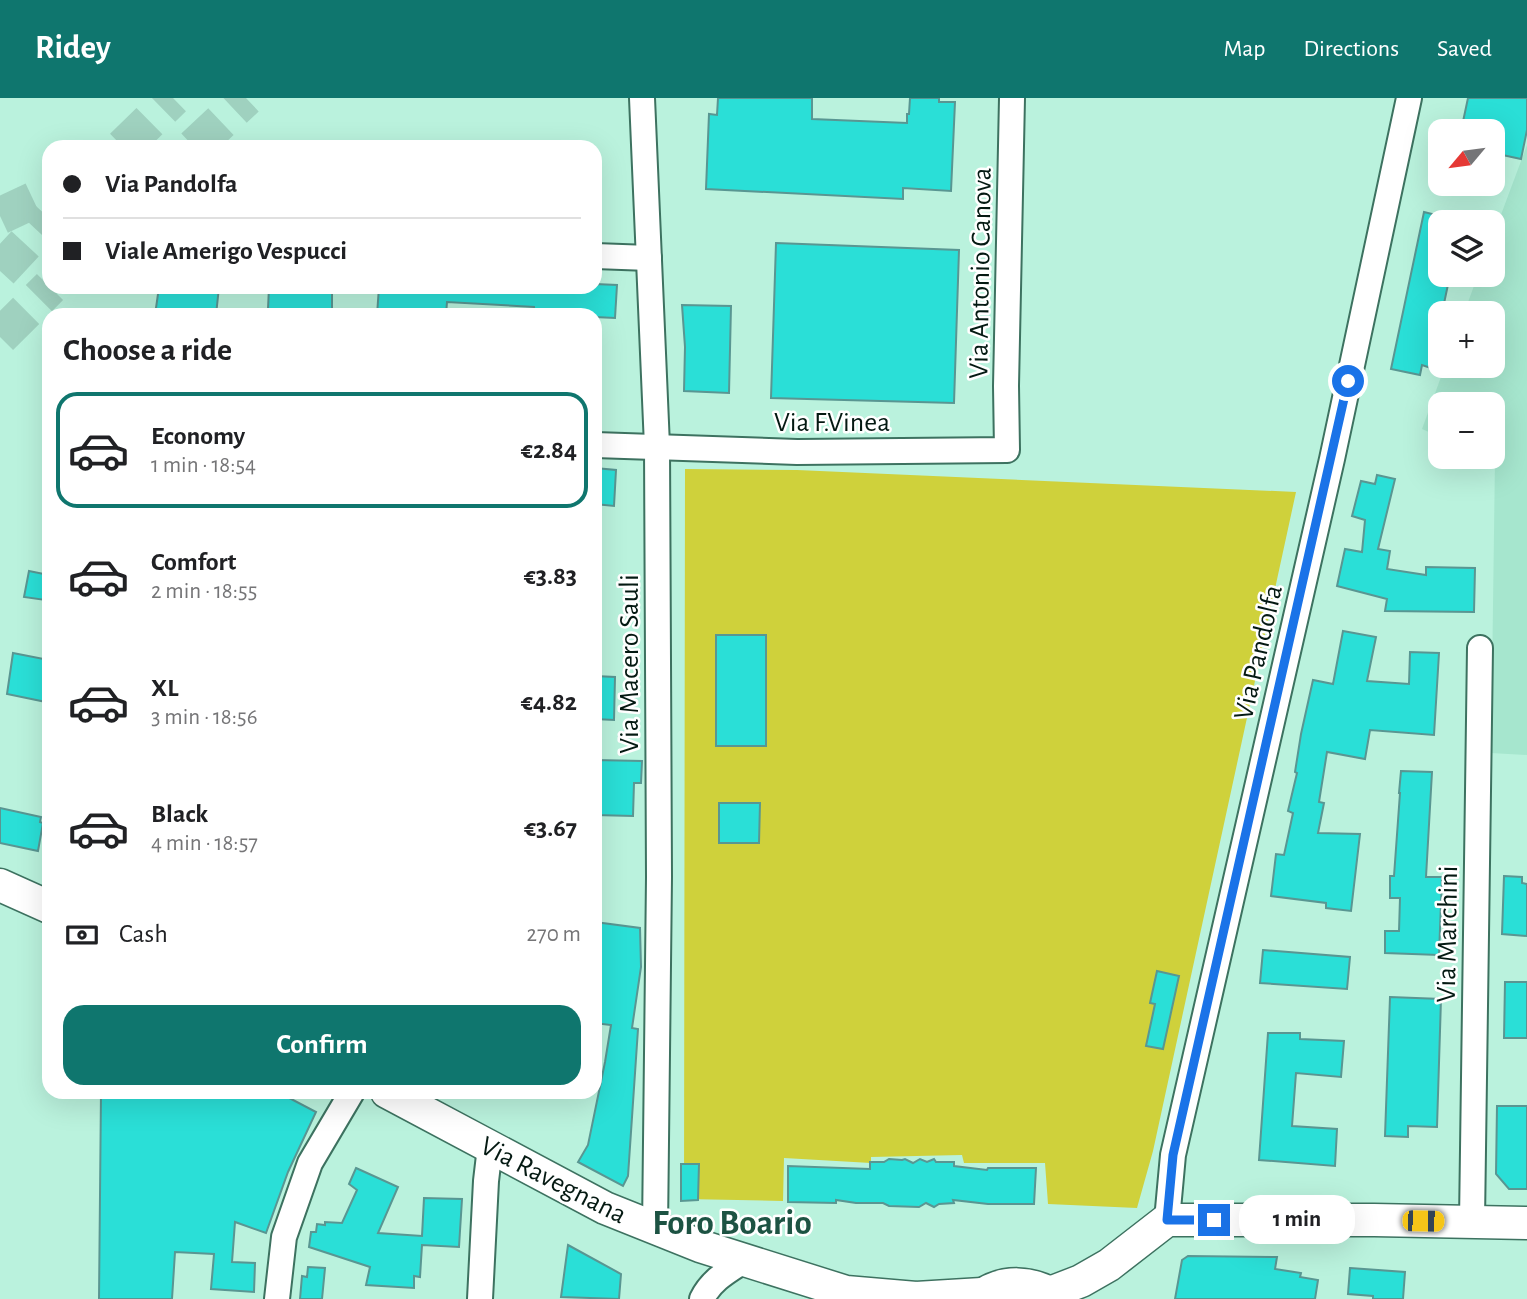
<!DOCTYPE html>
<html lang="en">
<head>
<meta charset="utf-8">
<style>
  body { margin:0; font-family:"Alegreya Sans",sans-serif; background:#f2f2f2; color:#202124; height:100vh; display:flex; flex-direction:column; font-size:26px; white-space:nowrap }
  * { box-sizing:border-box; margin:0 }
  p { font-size:23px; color:#757577 }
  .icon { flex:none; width:38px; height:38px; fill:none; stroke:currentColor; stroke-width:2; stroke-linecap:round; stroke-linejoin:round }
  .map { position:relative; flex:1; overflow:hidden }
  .details { position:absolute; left:42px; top:210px; width:560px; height:791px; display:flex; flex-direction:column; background:#fff; border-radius:21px; box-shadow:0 7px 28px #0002 }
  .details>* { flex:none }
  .guide { position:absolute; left:42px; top:42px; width:560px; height:154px; border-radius:21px; box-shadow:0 7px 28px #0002; display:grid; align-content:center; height:154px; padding:0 21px; background:#fff }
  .needle { width:46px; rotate:241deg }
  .controls { position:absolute; left:1428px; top:21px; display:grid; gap:14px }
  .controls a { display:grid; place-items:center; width:77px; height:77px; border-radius:14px; background:#fff; box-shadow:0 7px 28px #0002; font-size:35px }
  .end { position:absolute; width:32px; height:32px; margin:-16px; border:9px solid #1a73e8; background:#fff; box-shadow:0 0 0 4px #fff }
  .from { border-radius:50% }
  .bubble { position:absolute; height:49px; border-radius:21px; background:#fff; box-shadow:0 7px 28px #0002; font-size:23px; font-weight:700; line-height:49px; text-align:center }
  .car { position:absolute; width:21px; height:42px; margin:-21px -10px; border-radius:9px; box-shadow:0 0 5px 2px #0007; background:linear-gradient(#f5c518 24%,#345 0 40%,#f5c518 0 76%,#345 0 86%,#f5c518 0) }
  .guide b { display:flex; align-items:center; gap:24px; height:66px; font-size:26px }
  .guide b+b { border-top:2px solid #e0e0e0 }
  .guide i { width:18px; height:18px; background:#202124 }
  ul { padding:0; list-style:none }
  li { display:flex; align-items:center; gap:21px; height:116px; margin:0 14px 10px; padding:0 7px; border:4px solid transparent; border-radius:21px }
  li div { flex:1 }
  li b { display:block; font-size:26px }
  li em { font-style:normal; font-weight:700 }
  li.active { border-color:#0f766e }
  li>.icon { width:63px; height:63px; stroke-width:1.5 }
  h2 { padding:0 21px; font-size:32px; line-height:84px }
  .pay { display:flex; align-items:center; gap:18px; height:77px; padding:0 21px; font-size:26px }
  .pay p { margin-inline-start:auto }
  .button { display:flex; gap:14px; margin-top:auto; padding:14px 21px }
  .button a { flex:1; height:80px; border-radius:21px; background:#0f766e; color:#fff; font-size:28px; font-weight:700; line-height:80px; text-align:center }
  header { display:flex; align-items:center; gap:42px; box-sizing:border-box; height:98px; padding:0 35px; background:#0f766e; color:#fff }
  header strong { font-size:33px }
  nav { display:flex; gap:38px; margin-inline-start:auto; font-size:24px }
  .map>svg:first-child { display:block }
  .built { fill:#a6e6ce }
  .green { fill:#cfd13b }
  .building { fill:#2adfd7; stroke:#599692; stroke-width:2 }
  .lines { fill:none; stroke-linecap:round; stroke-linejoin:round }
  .highway-tunnel { stroke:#9fd1bf; stroke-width:37; stroke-dasharray:37 18; stroke-linecap:butt }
  .minor-casing { stroke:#3d7260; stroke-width:28 }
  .major-casing { stroke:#3d7260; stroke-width:35 }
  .minor { stroke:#fff; stroke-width:24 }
  .major { stroke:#fff; stroke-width:32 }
  .route { stroke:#1a73e8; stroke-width:9 }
  .labels { text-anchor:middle; stroke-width:5; stroke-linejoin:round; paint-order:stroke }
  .street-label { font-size:28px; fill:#041912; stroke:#fff }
  .district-label { font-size:35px; font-weight:bold; fill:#1d5343; stroke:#fff }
</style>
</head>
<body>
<header>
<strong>Ridey</strong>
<nav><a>Map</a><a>Directions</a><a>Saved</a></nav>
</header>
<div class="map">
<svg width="1527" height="1201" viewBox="0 0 1527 1201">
  <rect width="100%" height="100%" fill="#baf2dd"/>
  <path class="built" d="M 1527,47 L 1527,657 L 1491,655 L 1495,361 L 1491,359 L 1493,359 L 1493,306 L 1440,306 L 1440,339 L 1422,331 L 1445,268 L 1493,268 L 1493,215 L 1464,215 L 1478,177 L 1493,177 L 1493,138 Z"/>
  <path class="green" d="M 685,371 L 797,372 L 1296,394 L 1153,1053 L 1137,1110 L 1048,1106 L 1045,1065 L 964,1065 L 962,1057 L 871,1059 L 871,1065 L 784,1060 L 783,1103 L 684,1101 Z"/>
  <g class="building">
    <path d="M 718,0 L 812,0 L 812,21 L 907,25 L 907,16 L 909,16 L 910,0 L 939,0 L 939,4 L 955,4 L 951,93 L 903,90 L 903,101 L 706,91 L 709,16 L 717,17 Z"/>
    <path d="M 1468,0 L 1527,0 L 1527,32 L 1521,61 L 1493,55 L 1493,33 L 1461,33 Z"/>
    <path d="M 1424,114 L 1440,118 L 1440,177 L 1450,177 L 1442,215 L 1440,215 L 1440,223 L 1435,248 L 1440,250 L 1440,273 L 1422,267 L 1420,277 L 1391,271 Z"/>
    <path d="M 776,145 L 959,152 L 954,305 L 771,300 Z"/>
    <path d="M 595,186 L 617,187 L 615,220 L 595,219 L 595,217 L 534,213 L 534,209 L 447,204 L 446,217 L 402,215 L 402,217 L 377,217 L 379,189 L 595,189 Z"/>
    <path d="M 159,189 L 219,189 L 216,217 L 155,217 Z"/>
    <path d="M 269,189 L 331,189 L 331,194 L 332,194 L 332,217 L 275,217 L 275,211 L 268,211 Z"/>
    <path d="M 682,207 L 731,208 L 729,295 L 684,293 L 685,249 Z"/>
    <path d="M 595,370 L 616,372 L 614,408 L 595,406 Z"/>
    <path d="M 1377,377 L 1395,381 L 1378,451 L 1390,453 L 1387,471 L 1426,477 L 1426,469 L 1475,470 L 1474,514 L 1385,513 L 1387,501 L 1337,488 L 1345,451 L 1362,454 L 1365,422 L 1352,418 L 1361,383 L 1375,386 Z"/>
    <path d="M 29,473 L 49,477 L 49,487 L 45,502 L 24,499 Z"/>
    <path d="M 1343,533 L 1376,539 L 1367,583 L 1409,586 L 1410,554 L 1439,555 L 1434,637 L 1370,632 L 1365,661 L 1327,654 L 1319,704 L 1324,705 L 1318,735 L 1360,736 L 1351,813 L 1326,810 L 1326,805 L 1271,798 L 1276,756 L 1284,757 L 1293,715 L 1288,713 L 1297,675 L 1295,674 L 1301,636 L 1313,582 L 1333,586 Z"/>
    <rect x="716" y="537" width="50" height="111"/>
    <path d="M 13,555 L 49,562 L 49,589 L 46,604 L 7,596 Z"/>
    <path d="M 595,578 L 615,579 L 614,622 L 595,621 Z"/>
    <path d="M 595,662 L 642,663 L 641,685 L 634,685 L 633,718 L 595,717 Z"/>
    <path d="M 1401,673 L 1432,674 L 1426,779 L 1442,779 L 1439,857 L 1385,855 L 1385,833 L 1399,833 L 1400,800 L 1390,800 L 1390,778 L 1394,778 L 1400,695 L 1399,695 Z"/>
    <path d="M 719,705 L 760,705 L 759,745 L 719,745 Z"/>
    <path d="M 0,710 L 41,719 L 40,724 L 43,725 L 38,753 L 0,745 Z"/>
    <path d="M 1504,778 L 1522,779 L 1522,785 L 1527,786 L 1527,838 L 1502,836 Z"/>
    <path d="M 595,824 L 640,830 L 641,869 L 632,930 L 638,931 L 628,1078 L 623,1088 L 578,1064 L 588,1047 L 605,964 L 611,927 L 595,925 Z"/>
    <path d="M 1263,852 L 1350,859 L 1347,891 L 1260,885 Z"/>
    <path d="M 1157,873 L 1179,878 L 1163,951 L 1146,948 L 1155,906 L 1150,905 Z"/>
    <path d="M 1505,884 L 1527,884 L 1527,940 L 1504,940 Z"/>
    <path d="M 1390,899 L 1441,901 L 1437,1029 L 1408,1028 L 1408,1039 L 1385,1038 Z"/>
    <path d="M 1268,935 L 1300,935 L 1300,941 L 1344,943 L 1341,979 L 1296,975 L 1292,1028 L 1337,1031 L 1335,1068 L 1259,1062 Z"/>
    <path d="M 101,994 L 167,994 L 167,996 L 230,1000 L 231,994 L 278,994 L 316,1014 L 288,1074 L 266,1135 L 235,1124 L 232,1164 L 255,1165 L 254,1194 L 211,1191 L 214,1156 L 175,1154 L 172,1201 L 99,1201 Z"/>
    <path d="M 1497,1008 L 1527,1008 L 1527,1091 L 1509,1091 L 1496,1076 Z"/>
    <path d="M 889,1061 L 902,1062 L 905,1061 L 913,1065 L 920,1061 L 927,1064 L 934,1061 L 936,1064 L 954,1064 L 954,1068 L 987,1072 L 988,1070 L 1036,1070 L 1034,1106 L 988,1106 L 953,1102 L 954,1105 L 939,1106 L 934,1109 L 926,1105 L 919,1109 L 889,1108 L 883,1105 L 856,1105 L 836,1102 L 836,1105 L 788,1104 L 788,1068 L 870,1071 L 870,1064 L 884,1064 Z"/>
    <path d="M 681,1066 L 699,1066 L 698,1102 L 681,1103 Z"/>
    <path d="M 356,1070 L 398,1089 L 378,1135 L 422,1138 L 424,1100 L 462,1101 L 459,1149 L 422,1147 L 420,1179 L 414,1178 L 414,1190 L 366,1187 L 370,1169 L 309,1149 L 311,1134 L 316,1134 L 317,1126 L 325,1127 L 325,1124 L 342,1125 L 357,1092 L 349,1086 Z"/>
    <path d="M 568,1147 L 621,1176 L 619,1201 L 561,1199 Z"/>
    <path d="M 1188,1158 L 1277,1159 L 1275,1171 L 1301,1175 L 1300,1179 L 1318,1182 L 1315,1201 L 1175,1201 L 1182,1162 Z"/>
    <path d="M 308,1169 L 325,1170 L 322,1201 L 300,1201 L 302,1178 L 307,1179 Z"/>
    <path d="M 1350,1170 L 1405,1174 L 1403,1201 L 1373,1201 L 1373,1198 L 1348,1196 Z"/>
  </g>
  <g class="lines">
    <g class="highway-tunnel">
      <path d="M 123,49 L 173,0"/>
      <path d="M 194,49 L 246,0"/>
      <path d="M 0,118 L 49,95"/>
      <path d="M 0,173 L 49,120"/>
      <path d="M 0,239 L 50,189"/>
    </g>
    <defs>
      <g id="minor">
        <path d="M 642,0 L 657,348 L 659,779 L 655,1132"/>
        <path d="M 595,158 L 649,160"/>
        <path d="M 595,347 L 797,354 L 1007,352 L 1006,288 L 1012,0"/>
        <path d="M 1167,1122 L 1173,1057 L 1332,361 L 1409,0"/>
        <path d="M 1472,1123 L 1480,550"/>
        <path d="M 277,1201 L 284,1139 L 310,1065 L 352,994"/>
        <path d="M 480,1201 L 486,1083 L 490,1049"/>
        <path d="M 702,1201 C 711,1182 728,1173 745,1162"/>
      </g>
      <g id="major">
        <path d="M 0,787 L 49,809"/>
        <path d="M 387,994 L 605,1110 L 700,1148 L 846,1194 L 916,1200 L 982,1196"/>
        <path d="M 1050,1195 L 1081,1183 L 1109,1167 L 1167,1122 L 1374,1122 L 1527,1125"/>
        <path d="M 977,1201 C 1002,1180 1034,1183 1059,1201"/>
      </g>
    </defs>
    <use href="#minor" class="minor-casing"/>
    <use href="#major" class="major-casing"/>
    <use href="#minor" class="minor"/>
    <use href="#major" class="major"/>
  </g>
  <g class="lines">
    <path class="route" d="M 1214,1122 L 1167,1122 L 1173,1057 L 1348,283"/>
  </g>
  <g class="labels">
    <g class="street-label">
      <text transform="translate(979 175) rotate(-89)" y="10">Via Antonio Canova</text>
      <text x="832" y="333">Via F.Vinea</text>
      <text transform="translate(1257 554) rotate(-77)" y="10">Via Pandolfa</text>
      <text transform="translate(628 566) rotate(-90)" y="10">Via Macero Sauli</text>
      <text transform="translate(1446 836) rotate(-89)" y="10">Via Marchini</text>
      <text transform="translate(554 1081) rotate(27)" y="10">Via Ravegnana</text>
    </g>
    <g class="district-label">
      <text x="732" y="1136">Foro Boario</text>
    </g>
  </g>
</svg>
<div class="controls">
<a><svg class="needle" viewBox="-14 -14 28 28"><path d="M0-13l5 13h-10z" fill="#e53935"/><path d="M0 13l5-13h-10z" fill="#757577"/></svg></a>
<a><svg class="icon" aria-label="layers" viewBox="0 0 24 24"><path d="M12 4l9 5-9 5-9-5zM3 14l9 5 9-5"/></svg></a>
<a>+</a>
<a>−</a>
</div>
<i class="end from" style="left:1348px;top:283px"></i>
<i class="end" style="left:1214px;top:1122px"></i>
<div class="bubble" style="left:1239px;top:1097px;width:116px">1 min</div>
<i class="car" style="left:1423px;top:1123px;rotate:91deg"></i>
<div class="guide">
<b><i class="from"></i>Via Pandolfa</b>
<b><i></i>Viale Amerigo Vespucci</b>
</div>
<section class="details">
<h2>Choose a ride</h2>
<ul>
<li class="active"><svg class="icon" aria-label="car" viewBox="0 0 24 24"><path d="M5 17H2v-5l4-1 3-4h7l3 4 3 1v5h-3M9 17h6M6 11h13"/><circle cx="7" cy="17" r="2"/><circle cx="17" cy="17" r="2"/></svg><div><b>Economy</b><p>1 min · 18:54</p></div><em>€2.84</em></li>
<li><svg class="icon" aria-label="car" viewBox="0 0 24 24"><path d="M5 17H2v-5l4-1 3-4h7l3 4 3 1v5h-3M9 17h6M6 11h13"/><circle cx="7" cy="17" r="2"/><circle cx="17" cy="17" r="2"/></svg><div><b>Comfort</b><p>2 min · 18:55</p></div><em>€3.83</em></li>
<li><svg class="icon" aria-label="car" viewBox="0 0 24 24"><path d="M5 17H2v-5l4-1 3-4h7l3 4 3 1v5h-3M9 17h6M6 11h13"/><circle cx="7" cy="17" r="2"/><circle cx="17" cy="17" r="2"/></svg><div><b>XL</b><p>3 min · 18:56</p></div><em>€4.82</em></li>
<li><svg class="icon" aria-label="car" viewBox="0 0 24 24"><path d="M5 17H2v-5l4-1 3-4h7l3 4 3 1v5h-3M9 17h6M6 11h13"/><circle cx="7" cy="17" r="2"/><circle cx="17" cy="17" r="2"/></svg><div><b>Black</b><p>4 min · 18:57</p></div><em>€3.67</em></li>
</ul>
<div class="pay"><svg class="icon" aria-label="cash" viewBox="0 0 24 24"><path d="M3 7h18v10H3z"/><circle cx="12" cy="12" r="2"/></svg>Cash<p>270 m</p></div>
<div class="button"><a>Confirm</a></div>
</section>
</div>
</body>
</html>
